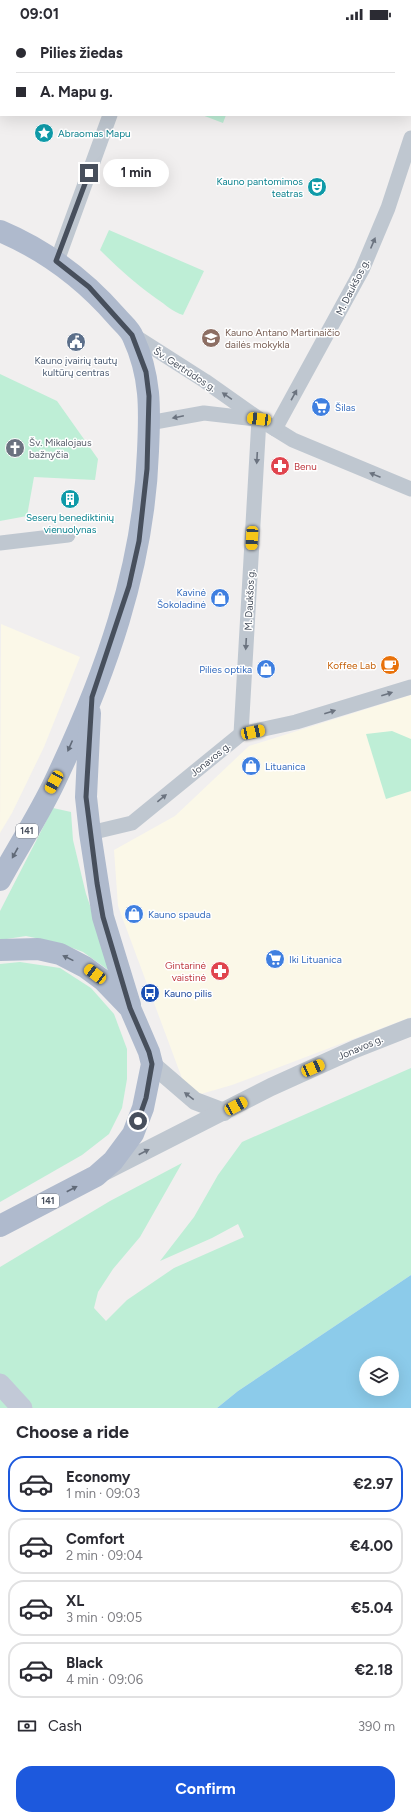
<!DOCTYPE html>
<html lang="en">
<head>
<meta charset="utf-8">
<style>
  body { margin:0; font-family:Figtree,sans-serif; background:#f7f7f7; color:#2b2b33; height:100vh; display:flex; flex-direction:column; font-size:15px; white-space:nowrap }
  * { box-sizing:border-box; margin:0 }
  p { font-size:13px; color:#7c7c81 }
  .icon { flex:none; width:22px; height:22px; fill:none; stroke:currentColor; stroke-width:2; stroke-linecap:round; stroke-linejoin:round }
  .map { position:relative; height:1380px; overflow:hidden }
  .details { display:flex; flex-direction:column; background:#fff; flex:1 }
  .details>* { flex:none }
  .top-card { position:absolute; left:0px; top:0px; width:411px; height:88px; box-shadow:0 4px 16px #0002; display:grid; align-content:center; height:88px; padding:0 16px; background:#fff }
  .fabs { position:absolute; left:359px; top:1328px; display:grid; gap:8px }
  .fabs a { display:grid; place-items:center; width:40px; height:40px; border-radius:50%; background:#fff; box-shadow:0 4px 16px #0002; font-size:20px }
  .end { position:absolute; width:18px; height:18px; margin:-9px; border:5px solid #474f5c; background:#fff; box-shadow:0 0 0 2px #fff }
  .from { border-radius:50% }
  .bubble { position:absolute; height:28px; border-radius:14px; background:#fff; box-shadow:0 4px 16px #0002; font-size:13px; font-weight:700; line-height:28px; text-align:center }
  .car { position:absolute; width:12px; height:24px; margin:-12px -6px; border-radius:5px; box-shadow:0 0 3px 1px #0007; background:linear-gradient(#f5c518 24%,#345 0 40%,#f5c518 0 76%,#345 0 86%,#f5c518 0) }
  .top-card b { display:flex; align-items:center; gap:14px; height:38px; font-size:15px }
  .top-card b+b { border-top:1px solid #e1e1e2 }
  .top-card i { width:10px; height:10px; background:#2b2b33 }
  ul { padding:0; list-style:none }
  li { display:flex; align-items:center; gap:12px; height:56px; margin:0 8px 6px; padding:0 8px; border:2px solid #e1e1e2; border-radius:16px }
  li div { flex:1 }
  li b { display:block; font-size:15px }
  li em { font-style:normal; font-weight:700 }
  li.on { border-color:#1d59dd }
  li>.icon { width:36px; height:36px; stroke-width:1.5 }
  h2 { padding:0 16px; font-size:18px; line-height:48px }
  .pay { display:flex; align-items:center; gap:10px; height:44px; padding:0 16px; font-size:15px }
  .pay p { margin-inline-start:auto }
  .cta { display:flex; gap:8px; margin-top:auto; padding:8px 16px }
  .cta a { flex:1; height:46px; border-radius:16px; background:#1d59dd; color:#fff; font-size:16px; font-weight:700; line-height:46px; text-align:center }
  .status { display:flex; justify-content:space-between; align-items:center; height:28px; padding:0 20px; background:#fff; direction:ltr }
  .status svg { height:11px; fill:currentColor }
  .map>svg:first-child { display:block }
  .commercial { fill:#fbf8e8 }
  .education { fill:#e2e0e1 }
  .green { fill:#beeed6 }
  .water { fill:#8ccbea; fill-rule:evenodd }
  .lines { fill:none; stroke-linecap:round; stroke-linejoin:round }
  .minor { stroke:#bfc7d0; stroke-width:15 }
  .tertiary { stroke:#bfc7d0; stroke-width:18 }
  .secondary { stroke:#c2c9d7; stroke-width:21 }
  .primary { stroke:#afbacd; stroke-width:22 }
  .oneway { fill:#6b737f }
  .oneway2 { fill:#616a78 }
  .route { stroke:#474f5c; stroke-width:5 }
  .labels { text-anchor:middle; stroke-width:3; stroke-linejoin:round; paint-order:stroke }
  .shield { fill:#fff; stroke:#7e848d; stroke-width:1 }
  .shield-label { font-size:9px; font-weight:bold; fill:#474f5c }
  .culture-label { font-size:10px; fill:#0d838f; stroke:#fff; text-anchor:start }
  .street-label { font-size:10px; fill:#474f5c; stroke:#fff }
  .education-label { font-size:10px; fill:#785e54; stroke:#fff; text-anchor:start }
  .service-label { font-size:10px; fill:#4e5e75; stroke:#fff }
  .shop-label { font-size:10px; fill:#366cbe; stroke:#fff; text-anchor:start }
  .worship-label { font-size:10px; fill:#5b616d; stroke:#fff; text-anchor:start }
  .health-label { font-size:10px; fill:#be3a42; stroke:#fff; text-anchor:start }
  .food-label { font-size:10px; fill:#c56008; stroke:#fff; text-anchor:end }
  .transit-label { font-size:10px; fill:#164399; stroke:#fff; text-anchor:start }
</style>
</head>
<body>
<div class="status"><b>09:01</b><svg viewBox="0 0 49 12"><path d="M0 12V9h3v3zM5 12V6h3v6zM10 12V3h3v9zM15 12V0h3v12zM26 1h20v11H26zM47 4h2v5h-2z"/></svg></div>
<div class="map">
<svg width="411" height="1380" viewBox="0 0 411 1380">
  <rect width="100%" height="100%" fill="#f1efef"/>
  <g class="commercial">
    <path d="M 1,596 L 80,629 L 44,719 L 12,785 L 0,805 Z"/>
    <path d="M 411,667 L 411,989 L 232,1057 L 194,1068 L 186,1061 L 118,878 L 114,822 L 175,788 L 249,718 Z"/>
  </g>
  <path class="education" d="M 26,0 L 127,0 L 26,1 Z"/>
  <g class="green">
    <path d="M 202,87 L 226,87 L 223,95 Z"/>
    <path d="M 109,202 L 204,243 L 183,287 C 173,284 166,277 157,271 C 136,256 118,240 100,222 Z"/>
    <path d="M 0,346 L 57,373 L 98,431 L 95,452 L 34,449 L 27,488 L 0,493 Z"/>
    <path d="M 392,703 L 411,711 L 411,763 L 386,771 L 366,706 Z"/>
    <path d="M 53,780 L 71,784 L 73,812 L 86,866 L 114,946 L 83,924 L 59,915 L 26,908 L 0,912 L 0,883 Z"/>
    <path d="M 20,934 L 60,940 L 91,960 L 114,986 L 127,1021 L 127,1051 L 122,1080 L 109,1106 L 82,1127 L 0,1174 L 0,936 Z"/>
    <path d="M 411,1040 L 411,1247 L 238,1363 L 217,1380 L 0,1380 L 0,1239 L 110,1173 L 182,1135 L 140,1209 L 113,1241 L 98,1264 L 94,1280 L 106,1293 L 127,1272 L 174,1240 L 244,1209 L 238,1196 L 212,1210 L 160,1233 L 194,1189 L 218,1147 L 242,1114 Z"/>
  </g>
  <path class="water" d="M 411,1247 L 411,1380 L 217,1380 L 238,1363 ZM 366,1335 L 392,1335 L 392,1361 L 366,1361 Z"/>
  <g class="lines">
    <g class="minor">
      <path d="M 141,1 L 141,0"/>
      <path d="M 57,233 L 110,87"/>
      <path d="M 133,307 L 205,353 L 259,391 L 293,412 L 411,461"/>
      <path d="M 149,395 L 204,385 L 256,391"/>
      <path d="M 275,401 L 362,242 L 388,180 L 411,110"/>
      <path d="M 0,515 L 68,507"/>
      <path d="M 241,706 L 259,391"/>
      <path d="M 90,805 L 132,795 L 241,706 L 296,694 L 411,659"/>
    </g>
    <g class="tertiary">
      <path d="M 152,1036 L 195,1073 L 224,1084"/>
      <path d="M 106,1143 L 271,1059 L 355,1021 L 411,999"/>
    </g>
    <path class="secondary" d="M 0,1356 L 22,1380"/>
    <g class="primary">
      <path d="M 0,203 C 45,222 84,251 117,289 C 122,295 130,301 133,309 C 151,348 150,381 148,423 C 144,540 105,648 55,753 C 39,787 18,819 0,852"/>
      <path d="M 90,685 L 86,769 L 90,805 L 103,889 L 130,977"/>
      <path d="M 0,922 L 38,921 L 60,926 L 85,939 L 104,953 L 130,980 L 149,1024 L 152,1036 L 143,1080 L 133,1106 L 113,1133 L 96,1148 L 0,1198"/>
    </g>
  </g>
  <defs><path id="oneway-solid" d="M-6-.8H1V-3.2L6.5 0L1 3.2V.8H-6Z"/></defs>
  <g class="oneway">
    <use href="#oneway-solid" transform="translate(373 215) rotate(-67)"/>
    <use href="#oneway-solid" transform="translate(294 367) rotate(-61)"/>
    <use href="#oneway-solid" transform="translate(227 368) rotate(-145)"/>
    <use href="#oneway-solid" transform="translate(178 389) rotate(168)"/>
    <use href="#oneway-solid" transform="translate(257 430) rotate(93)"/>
    <use href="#oneway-solid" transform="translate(375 447) rotate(-158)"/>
    <use href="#oneway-solid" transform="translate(246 616) rotate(93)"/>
    <use href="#oneway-solid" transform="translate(387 666) rotate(-17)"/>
    <use href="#oneway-solid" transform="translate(330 684) rotate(-17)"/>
    <use href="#oneway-solid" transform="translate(162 770) rotate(-39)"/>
    <use href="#oneway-solid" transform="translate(189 1068) rotate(-142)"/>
    <use href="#oneway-solid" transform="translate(144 1124) rotate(-27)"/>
  </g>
  <g class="oneway2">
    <use href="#oneway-solid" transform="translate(70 718) rotate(114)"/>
    <use href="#oneway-solid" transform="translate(15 825) rotate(119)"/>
    <use href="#oneway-solid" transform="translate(68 930) rotate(-154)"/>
    <use href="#oneway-solid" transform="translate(72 1161) rotate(-28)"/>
  </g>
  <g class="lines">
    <path class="route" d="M 89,145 L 56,233 L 89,259 L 132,307 L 146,344 L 149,368 L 147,441 L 139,513 L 129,558 L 92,669 L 86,769 L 97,855 L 103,889 L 130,980 L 149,1024 L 152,1036 L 146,1070 L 138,1093"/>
  </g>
  <defs>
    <symbol id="sight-disc" viewBox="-11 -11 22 22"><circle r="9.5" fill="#0f9aa8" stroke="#fff"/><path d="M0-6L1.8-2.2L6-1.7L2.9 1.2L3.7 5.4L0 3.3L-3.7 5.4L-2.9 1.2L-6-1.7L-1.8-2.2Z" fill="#fff"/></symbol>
    <symbol id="theatre-disc" viewBox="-11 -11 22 22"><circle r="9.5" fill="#0f9aa8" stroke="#fff"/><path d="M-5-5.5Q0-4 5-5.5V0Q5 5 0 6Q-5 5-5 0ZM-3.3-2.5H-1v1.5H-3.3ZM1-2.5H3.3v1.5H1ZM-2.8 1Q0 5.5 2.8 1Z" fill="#fff"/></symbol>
    <symbol id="school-disc" viewBox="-11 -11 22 22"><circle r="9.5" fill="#8d6e63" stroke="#fff"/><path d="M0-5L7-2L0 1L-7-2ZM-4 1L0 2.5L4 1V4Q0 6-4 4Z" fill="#fff"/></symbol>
    <symbol id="civic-disc" viewBox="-11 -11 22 22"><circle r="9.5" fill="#5c6f8a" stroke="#fff"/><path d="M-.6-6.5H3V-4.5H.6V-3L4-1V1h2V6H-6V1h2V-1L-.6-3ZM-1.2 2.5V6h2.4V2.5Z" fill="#fff"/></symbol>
    <symbol id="supermarket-disc" viewBox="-11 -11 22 22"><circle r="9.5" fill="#3f7fe0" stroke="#fff"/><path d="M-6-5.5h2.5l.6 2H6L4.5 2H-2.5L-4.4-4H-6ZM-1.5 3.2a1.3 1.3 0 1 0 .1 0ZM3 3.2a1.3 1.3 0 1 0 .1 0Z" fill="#fff"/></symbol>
    <symbol id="church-disc" viewBox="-11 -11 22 22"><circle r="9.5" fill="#6b7280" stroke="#fff"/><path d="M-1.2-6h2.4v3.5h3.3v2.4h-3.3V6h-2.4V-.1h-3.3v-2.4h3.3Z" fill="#fff"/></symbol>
    <symbol id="pharmacy-disc" viewBox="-11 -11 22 22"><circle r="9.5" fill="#e0444e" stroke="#fff"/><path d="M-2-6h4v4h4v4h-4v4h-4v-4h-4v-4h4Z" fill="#fff"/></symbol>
    <symbol id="building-disc" viewBox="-11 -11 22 22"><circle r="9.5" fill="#0f9aa8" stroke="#fff"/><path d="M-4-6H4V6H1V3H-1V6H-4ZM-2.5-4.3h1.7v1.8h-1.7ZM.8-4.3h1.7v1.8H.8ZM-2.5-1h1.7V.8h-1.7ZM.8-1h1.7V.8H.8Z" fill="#fff"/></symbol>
    <symbol id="shop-disc" viewBox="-11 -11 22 22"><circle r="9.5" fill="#3f7fe0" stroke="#fff"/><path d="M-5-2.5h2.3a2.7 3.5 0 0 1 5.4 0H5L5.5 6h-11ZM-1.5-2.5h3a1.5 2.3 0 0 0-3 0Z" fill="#fff"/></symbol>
    <symbol id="cafe-disc" viewBox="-11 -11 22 22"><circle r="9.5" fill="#e8710a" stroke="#fff"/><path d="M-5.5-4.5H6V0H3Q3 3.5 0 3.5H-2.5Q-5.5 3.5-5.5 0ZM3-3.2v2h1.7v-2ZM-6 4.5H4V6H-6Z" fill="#fff"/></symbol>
    <symbol id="bus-disc" viewBox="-11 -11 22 22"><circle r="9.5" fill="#1a4fb4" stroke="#fff"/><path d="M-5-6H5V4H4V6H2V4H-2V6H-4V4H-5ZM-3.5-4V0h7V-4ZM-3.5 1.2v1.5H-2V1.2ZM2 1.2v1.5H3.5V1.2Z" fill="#fff"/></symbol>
  </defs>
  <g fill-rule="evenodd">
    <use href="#sight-disc" x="33" y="94" width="22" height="22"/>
    <use href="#theatre-disc" x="306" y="148" width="22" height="22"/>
    <use href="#school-disc" x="200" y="299" width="22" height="22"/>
    <use href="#civic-disc" x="65" y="303" width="22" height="22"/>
    <use href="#supermarket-disc" x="310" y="368" width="22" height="22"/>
    <use href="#church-disc" x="4" y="409" width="22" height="22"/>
    <use href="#pharmacy-disc" x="269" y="427" width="22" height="22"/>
    <use href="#building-disc" x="59" y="460" width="22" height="22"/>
    <use href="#shop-disc" x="209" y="559" width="22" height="22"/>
    <use href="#cafe-disc" x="379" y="626" width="22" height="22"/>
    <use href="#shop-disc" x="255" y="630" width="22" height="22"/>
    <use href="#shop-disc" x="240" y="727" width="22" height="22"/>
    <use href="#shop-disc" x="123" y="875" width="22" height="22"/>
    <use href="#supermarket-disc" x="264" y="920" width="22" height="22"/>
    <use href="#pharmacy-disc" x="209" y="932" width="22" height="22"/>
    <use href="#bus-disc" x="139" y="954" width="22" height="22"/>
  </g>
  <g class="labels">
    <g class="shield">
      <rect x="16" y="796" width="22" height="14" rx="3"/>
      <rect x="37" y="1166" width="22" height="14" rx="3"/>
    </g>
    <g class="shield-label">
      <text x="27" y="806">141</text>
      <text x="48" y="1176">141</text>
    </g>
    <g class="culture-label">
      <text x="58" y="109">Abraomas Mapu</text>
      <text x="303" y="157" text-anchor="end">Kauno pantomimos<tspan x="303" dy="12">teatras</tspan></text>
      <text x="70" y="493" text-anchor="middle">Seserų benediktinių<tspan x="70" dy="12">vienuolynas</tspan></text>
    </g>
    <g class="street-label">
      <text transform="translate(352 259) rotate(-63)" y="4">M. Daukšos g.</text>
      <text transform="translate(185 341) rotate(33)" y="4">Šv. Gertrūdos g.</text>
      <text transform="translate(249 572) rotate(-87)" y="4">M. Daukšos g.</text>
      <text transform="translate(210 731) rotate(-39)" y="4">Jonavos g.</text>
      <text transform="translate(360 1019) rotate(-23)" y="4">Jonavos g.</text>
    </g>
    <g class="education-label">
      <text x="225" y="308">Kauno Antano Martinaičio<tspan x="225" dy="12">dailės mokykla</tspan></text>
    </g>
    <g class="service-label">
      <text x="76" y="336">Kauno įvairių tautų<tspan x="76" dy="12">kultūrų centras</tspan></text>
    </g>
    <g class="shop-label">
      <text x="335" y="383">Šilas</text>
      <text x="206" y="568" text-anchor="end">Kavinė<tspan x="206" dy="12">Šokoladinė</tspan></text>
      <text x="252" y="645" text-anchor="end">Pilies optika</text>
      <text x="265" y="742">Lituanica</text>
      <text x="148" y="890">Kauno spauda</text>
      <text x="289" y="935">Iki Lituanica</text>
    </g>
    <g class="worship-label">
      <text x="29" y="418">Šv. Mikalojaus<tspan x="29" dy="12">bažnyčia</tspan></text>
    </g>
    <g class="health-label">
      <text x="294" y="442">Benu</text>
      <text x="206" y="941" text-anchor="end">Gintarinė<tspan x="206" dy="12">vaistinė</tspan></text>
    </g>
    <g class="food-label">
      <text x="376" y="641">Koffee Lab</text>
    </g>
    <g class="transit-label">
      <text x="164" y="969">Kauno pilis</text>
    </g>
  </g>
</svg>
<div class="fabs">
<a><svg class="icon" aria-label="layers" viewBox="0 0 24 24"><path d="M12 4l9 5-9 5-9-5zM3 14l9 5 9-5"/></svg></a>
</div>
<i class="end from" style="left:138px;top:1093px"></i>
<i class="end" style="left:89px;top:145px"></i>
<div class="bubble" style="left:103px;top:131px;width:66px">1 min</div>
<i class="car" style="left:259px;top:391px;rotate:277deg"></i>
<i class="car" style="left:252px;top:510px;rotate:183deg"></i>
<i class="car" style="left:253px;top:704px;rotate:78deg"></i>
<i class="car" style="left:54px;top:754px;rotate:209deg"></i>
<i class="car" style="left:95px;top:946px;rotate:307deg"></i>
<i class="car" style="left:313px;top:1040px;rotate:66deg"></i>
<i class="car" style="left:236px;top:1078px;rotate:62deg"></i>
<div class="top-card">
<b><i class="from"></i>Pilies žiedas</b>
<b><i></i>A. Mapu g.</b>
</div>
</div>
<section class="details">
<h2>Choose a ride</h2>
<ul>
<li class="on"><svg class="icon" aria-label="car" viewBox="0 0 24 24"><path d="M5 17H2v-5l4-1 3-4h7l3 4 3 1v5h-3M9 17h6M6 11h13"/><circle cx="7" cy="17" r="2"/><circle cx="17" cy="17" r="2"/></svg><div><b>Economy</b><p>1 min · 09:03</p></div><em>€2.97</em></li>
<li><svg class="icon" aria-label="car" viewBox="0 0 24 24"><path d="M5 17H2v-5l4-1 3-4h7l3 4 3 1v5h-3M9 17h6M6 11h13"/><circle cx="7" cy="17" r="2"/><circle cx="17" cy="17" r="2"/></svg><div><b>Comfort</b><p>2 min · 09:04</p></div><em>€4.00</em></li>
<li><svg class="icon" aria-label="car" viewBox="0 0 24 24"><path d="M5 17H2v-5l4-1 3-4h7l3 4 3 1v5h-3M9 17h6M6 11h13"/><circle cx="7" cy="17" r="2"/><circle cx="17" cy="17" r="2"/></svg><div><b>XL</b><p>3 min · 09:05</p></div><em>€5.04</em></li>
<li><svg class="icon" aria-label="car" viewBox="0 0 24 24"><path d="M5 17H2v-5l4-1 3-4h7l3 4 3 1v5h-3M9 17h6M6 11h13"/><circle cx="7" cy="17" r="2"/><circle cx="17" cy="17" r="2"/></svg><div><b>Black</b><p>4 min · 09:06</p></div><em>€2.18</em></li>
</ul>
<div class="pay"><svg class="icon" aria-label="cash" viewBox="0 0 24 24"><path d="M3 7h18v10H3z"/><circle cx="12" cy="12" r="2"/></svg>Cash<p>390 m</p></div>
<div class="cta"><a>Confirm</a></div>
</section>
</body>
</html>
